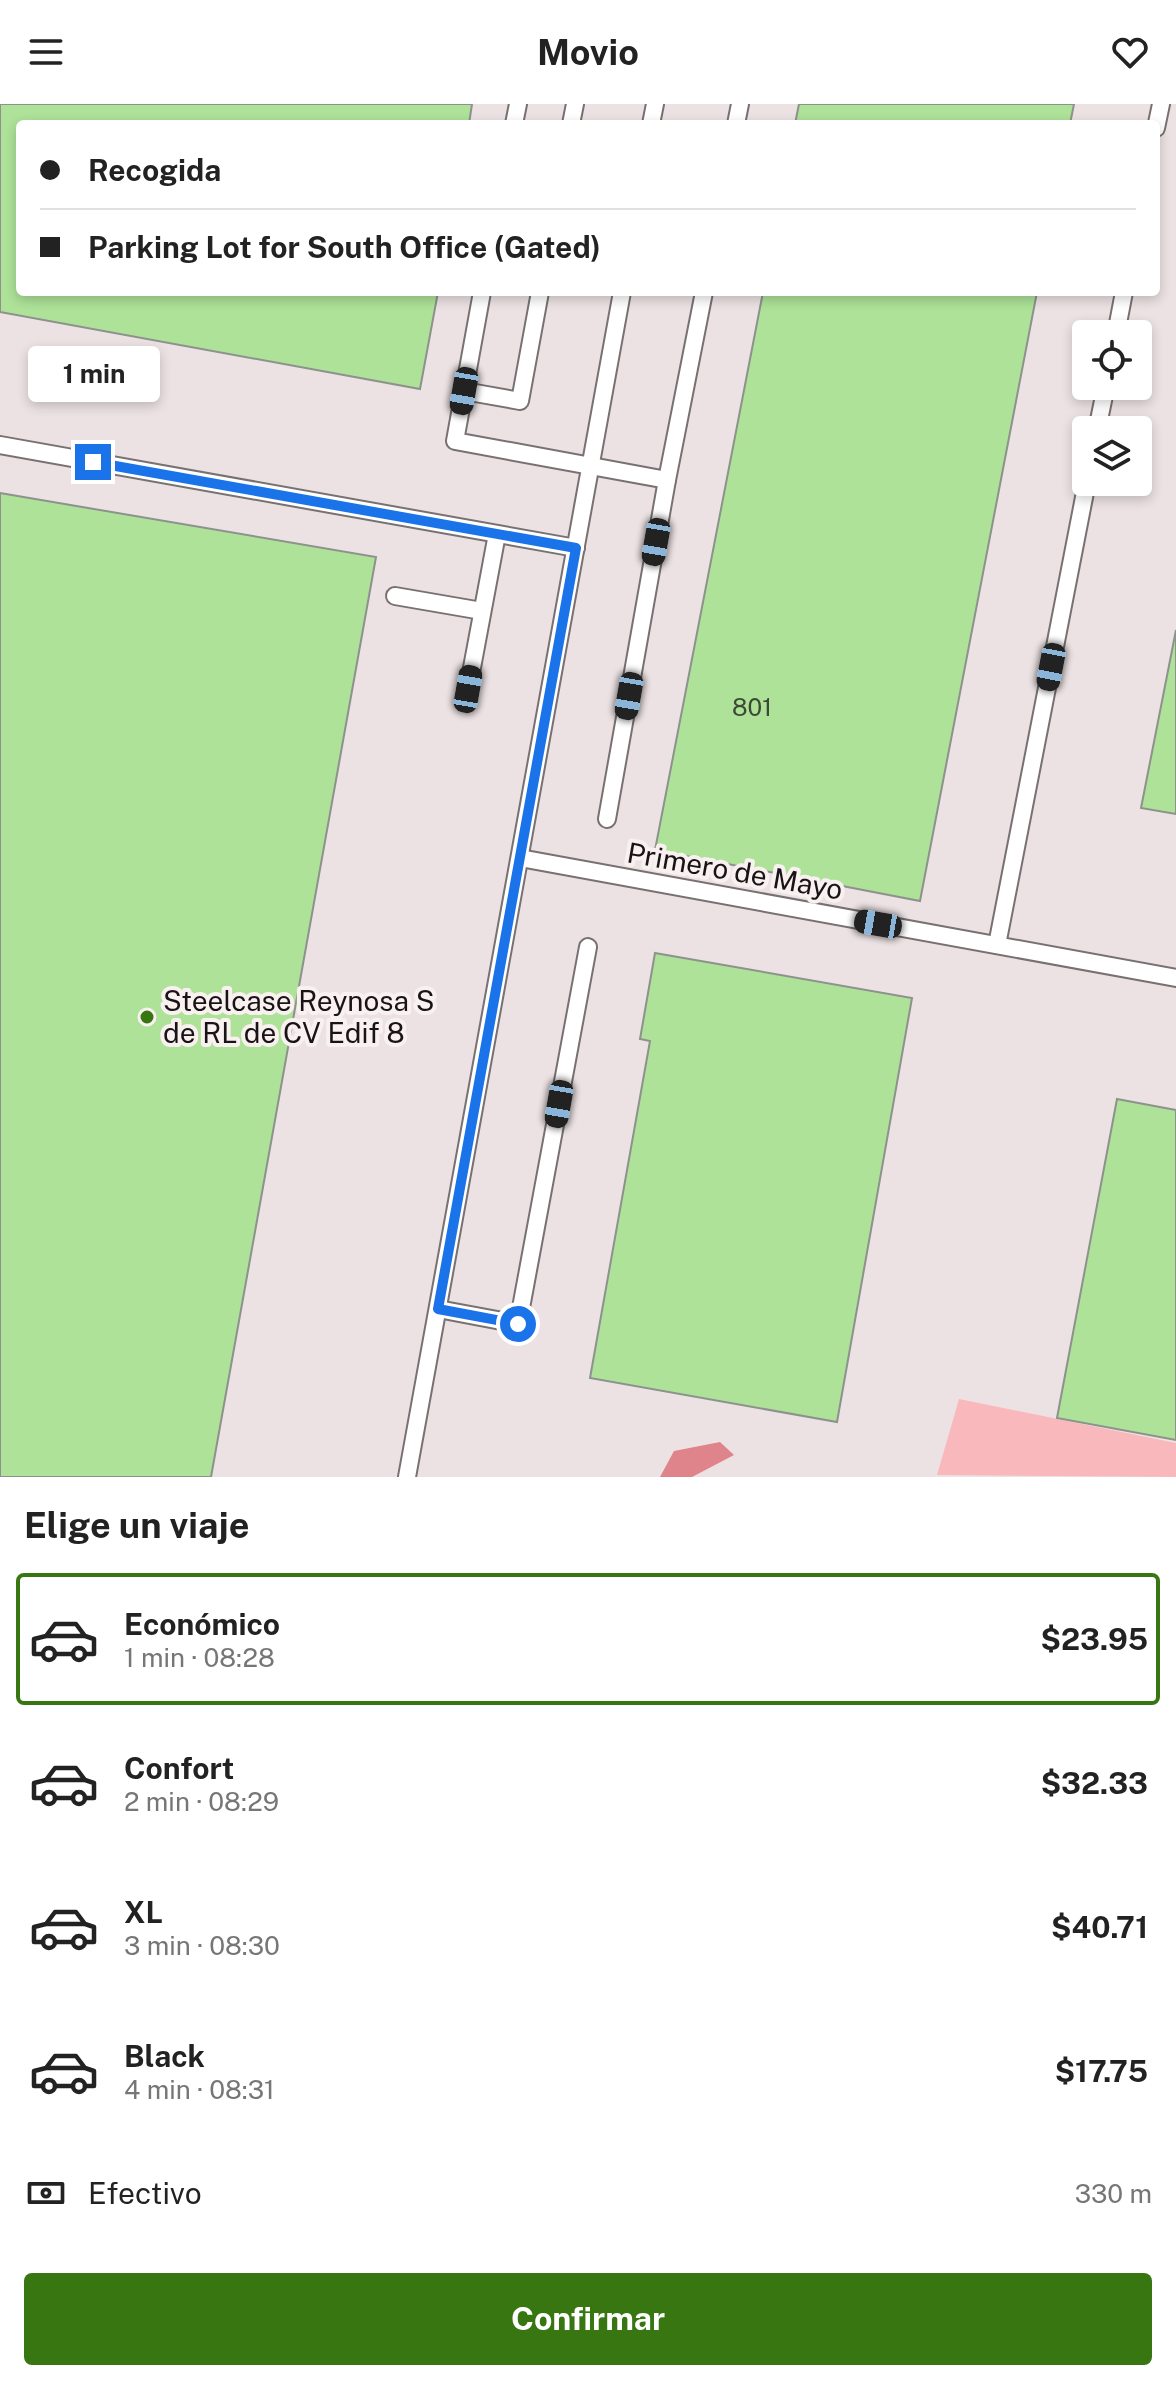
<!DOCTYPE html>
<html lang="es">
<head>
<meta charset="utf-8">
<style>
  body { margin:0; font-family:"Public Sans",sans-serif; background:#f6f6f6; color:#222; height:100vh; display:flex; flex-direction:column; font-size:30px; white-space:nowrap }
  * { box-sizing:border-box; margin:0 }
  p { font-size:26px; color:#767676 }
  .icon { flex:none; width:44px; height:44px; fill:none; stroke:currentColor; stroke-width:2; stroke-linecap:round; stroke-linejoin:round }
  .map { position:relative; height:1373px; overflow:hidden }
  .drawer { display:flex; flex-direction:column; background:#fff; flex:1 }
  .drawer>* { flex:none }
  .hud { position:absolute; left:16px; top:16px; width:1144px; height:176px; border-radius:8px; box-shadow:0 4px 12px #0003; display:grid; align-content:center; height:176px; padding:0 24px; background:#fff }
  .controls { position:absolute; left:1072px; top:216px; display:grid; gap:16px }
  .controls a { display:grid; place-items:center; width:80px; height:80px; border-radius:8px; background:#fff; box-shadow:0 4px 12px #0003; font-size:40px }
  .end { position:absolute; width:36px; height:36px; margin:-18px; border:10px solid #1a73e8; background:#fff; box-shadow:0 0 0 4px #fff }
  .from { border-radius:50% }
  .bubble { position:absolute; height:56px; border-radius:8px; background:#fff; box-shadow:0 4px 12px #0003; font-size:26px; font-weight:700; line-height:56px; text-align:center }
  .car { position:absolute; width:24px; height:48px; margin:-24px -12px; border-radius:10px; box-shadow:0 0 6px 2px #0007; background:linear-gradient(#222 24%,#8ab4d8 0 40%,#222 0 76%,#8ab4d8 0 86%,#222 0) }
  .hud b { display:flex; align-items:center; gap:28px; height:76px; font-size:30px }
  .hud b+b { border-top:2px solid #e0e0e0 }
  .hud i { width:20px; height:20px; background:#222 }
  ul { padding:0; list-style:none }
  li { display:flex; align-items:center; gap:24px; height:132px; margin:0 16px 12px; padding:0 8px; border:4px solid transparent; border-radius:8px }
  li div { flex:1 }
  li b { display:block; font-size:30px }
  li em { font-style:normal; font-weight:700 }
  li.active { border-color:#387611 }
  li>.icon { width:72px; height:72px; stroke-width:1.5 }
  h2 { padding:0 24px; font-size:36px; line-height:96px }
  .pay { display:flex; align-items:center; gap:20px; height:88px; padding:0 24px; font-size:30px }
  .pay p { margin-inline-start:auto }
  .primary-button { display:flex; gap:16px; margin-top:auto; padding:16px 24px }
  .primary-button a { flex:1; height:92px; border-radius:8px; background:#387611; color:#fff; font-size:32px; font-weight:700; line-height:92px; text-align:center }
  header { display:flex; justify-content:space-between; align-items:center; height:104px; padding:0 24px; background:#fff; font-size:36px; font-weight:700 }
  .map>svg:first-child { display:block }
  .green { fill:#f9b9bc }
  .water { fill:#e0848b }
  .building { fill:#ade298; stroke:#8d928c; stroke-width:2 }
  .lines { fill:none; stroke-linecap:round; stroke-linejoin:round }
  .lane-casing { stroke:#797171; stroke-width:20 }
  .lane { stroke:#fff; stroke-width:16 }
  .route { stroke:#1a73e8; stroke-width:10 }
  .poi-dot { fill:#387611; stroke:#f9f0f0; stroke-width:3 }
  .labels { text-anchor:middle; stroke-width:8; stroke-linejoin:round; paint-order:stroke }
  .number-label { font-size:24px; fill:#3d4836 }
  .street-label { font-size:28px; fill:#181415; stroke:#f9f0f0 }
  .poi-label { font-size:28px; fill:#181415; stroke:#f9f0f0; text-anchor:start }
</style>
</head>
<body>
<header><svg class="icon" aria-label="menu" viewBox="0 0 24 24"><path d="M4 6h16M4 12h16M4 18h16"/></svg>Movio<svg class="icon" aria-label="heart" viewBox="0 0 24 24"><path d="M12 20l-8-8c-3-5 5-10 8-4 3-6 11-1 8 4z"/></svg></header>
<div class="map">
<svg width="1176" height="1373" viewBox="0 0 1176 1373">
  <rect width="100%" height="100%" fill="#ece2e3"/>
  <path class="green" d="M 959,1295 L 1176,1339 L 1176,1373 L 937,1371 Z"/>
  <path class="water" d="M 720,1338 L 734,1351 L 692,1373 L 660,1373 L 674,1347 Z"/>
  <g class="building">
    <path d="M 0,0 L 472,0 L 469,20 L 20,20 L 20,188 L 438,188 L 420,285 L 0,208 Z"/>
    <path d="M 799,0 L 1074,0 L 1070,20 L 795,20 Z"/>
    <path d="M 763,188 L 1037,188 L 920,797 L 655,746 Z"/>
    <path d="M 0,389 L 376,453 L 211,1373 L 0,1373 Z"/>
    <path d="M 1176,526 L 1176,710 L 1141,704 Z"/>
    <path d="M 655,849 L 912,894 L 837,1318 L 590,1274 L 650,937 L 640,935 Z"/>
    <path d="M 1117,995 L 1176,1006 L 1176,1336 L 1057,1314 Z"/>
  </g>
  <g class="lines">
    <defs>
      <g id="lane">
        <path d="M 514,20 L 518,0"/>
        <path d="M 571,20 L 575,0"/>
        <path d="M 651,20 L 655,0"/>
        <path d="M 736,20 L 740,0"/>
        <path d="M 1156,24 L 1161,0"/>
        <path d="M 482,188 L 455,337 L 667,376"/>
        <path d="M 1116,230 L 1124,188"/>
        <path d="M 464,287 L 520,297 L 540,188"/>
        <path d="M 1097,326 L 1106,282"/>
        <path d="M 0,341 L 576,444"/>
        <path d="M 395,492 L 482,507"/>
        <path d="M 468,585 L 497,430"/>
        <path d="M 607,715 L 667,376 L 704,188"/>
        <path d="M 520,754 L 1176,874"/>
        <path d="M 997,841 L 1087,378"/>
        <path d="M 438,1205 L 518,1220 L 588,843"/>
        <path d="M 407,1373 L 622,188"/>
      </g>
    </defs>
    <use href="#lane" class="lane-casing"/>
    <use href="#lane" class="lane"/>
  </g>
  <g class="lines">
    <path class="route" d="M 93,358 L 576,444 L 438,1205 L 518,1220"/>
  </g>
  <circle class="poi-dot" cx="147" cy="913" r="8"/>
  <g class="labels">
    <g class="number-label">
      <text x="752" y="612">801</text>
    </g>
    <g class="street-label">
      <text transform="translate(735 767) rotate(10)" y="10">Primero de Mayo</text>
    </g>
    <g class="poi-label">
      <text x="163" y="907">Steelcase Reynosa S<tspan x="163" dy="32">de RL de CV Edif 8</tspan></text>
    </g>
  </g>
</svg>
<div class="controls">
<a><svg class="icon" aria-label="locate" viewBox="0 0 24 24"><circle cx="12" cy="12" r="6"/><path d="M12 2v4M12 18v4M2 12h4M18 12h4"/></svg></a>
<a><svg class="icon" aria-label="layers" viewBox="0 0 24 24"><path d="M12 4l9 5-9 5-9-5zM3 14l9 5 9-5"/></svg></a>
</div>
<i class="end from" style="left:518px;top:1220px"></i>
<i class="end" style="left:93px;top:358px"></i>
<div class="bubble" style="left:28px;top:242px;width:132px">1 min</div>
<i class="car" style="left:464px;top:287px;rotate:190deg"></i>
<i class="car" style="left:656px;top:438px;rotate:190deg"></i>
<i class="car" style="left:1051px;top:563px;rotate:191deg"></i>
<i class="car" style="left:468px;top:585px;rotate:10deg"></i>
<i class="car" style="left:629px;top:592px;rotate:190deg"></i>
<i class="car" style="left:878px;top:820px;rotate:280deg"></i>
<i class="car" style="left:559px;top:1000px;rotate:190deg"></i>
<div class="hud">
<b><i class="from"></i>Recogida</b>
<b><i></i>Parking Lot for South Office (Gated)</b>
</div>
</div>
<section class="drawer">
<h2>Elige un viaje</h2>
<ul>
<li class="active"><svg class="icon" aria-label="car" viewBox="0 0 24 24"><path d="M5 17H2v-5l4-1 3-4h7l3 4 3 1v5h-3M9 17h6M6 11h13"/><circle cx="7" cy="17" r="2"/><circle cx="17" cy="17" r="2"/></svg><div><b>Económico</b><p>1 min · 08:28</p></div><em>$23.95</em></li>
<li><svg class="icon" aria-label="car" viewBox="0 0 24 24"><path d="M5 17H2v-5l4-1 3-4h7l3 4 3 1v5h-3M9 17h6M6 11h13"/><circle cx="7" cy="17" r="2"/><circle cx="17" cy="17" r="2"/></svg><div><b>Confort</b><p>2 min · 08:29</p></div><em>$32.33</em></li>
<li><svg class="icon" aria-label="car" viewBox="0 0 24 24"><path d="M5 17H2v-5l4-1 3-4h7l3 4 3 1v5h-3M9 17h6M6 11h13"/><circle cx="7" cy="17" r="2"/><circle cx="17" cy="17" r="2"/></svg><div><b>XL</b><p>3 min · 08:30</p></div><em>$40.71</em></li>
<li><svg class="icon" aria-label="car" viewBox="0 0 24 24"><path d="M5 17H2v-5l4-1 3-4h7l3 4 3 1v5h-3M9 17h6M6 11h13"/><circle cx="7" cy="17" r="2"/><circle cx="17" cy="17" r="2"/></svg><div><b>Black</b><p>4 min · 08:31</p></div><em>$17.75</em></li>
</ul>
<div class="pay"><svg class="icon" aria-label="cash" viewBox="0 0 24 24"><path d="M3 7h18v10H3z"/><circle cx="12" cy="12" r="2"/></svg>Efectivo<p>330 m</p></div>
<div class="primary-button"><a>Confirmar</a></div>
</section>
</body>
</html>
